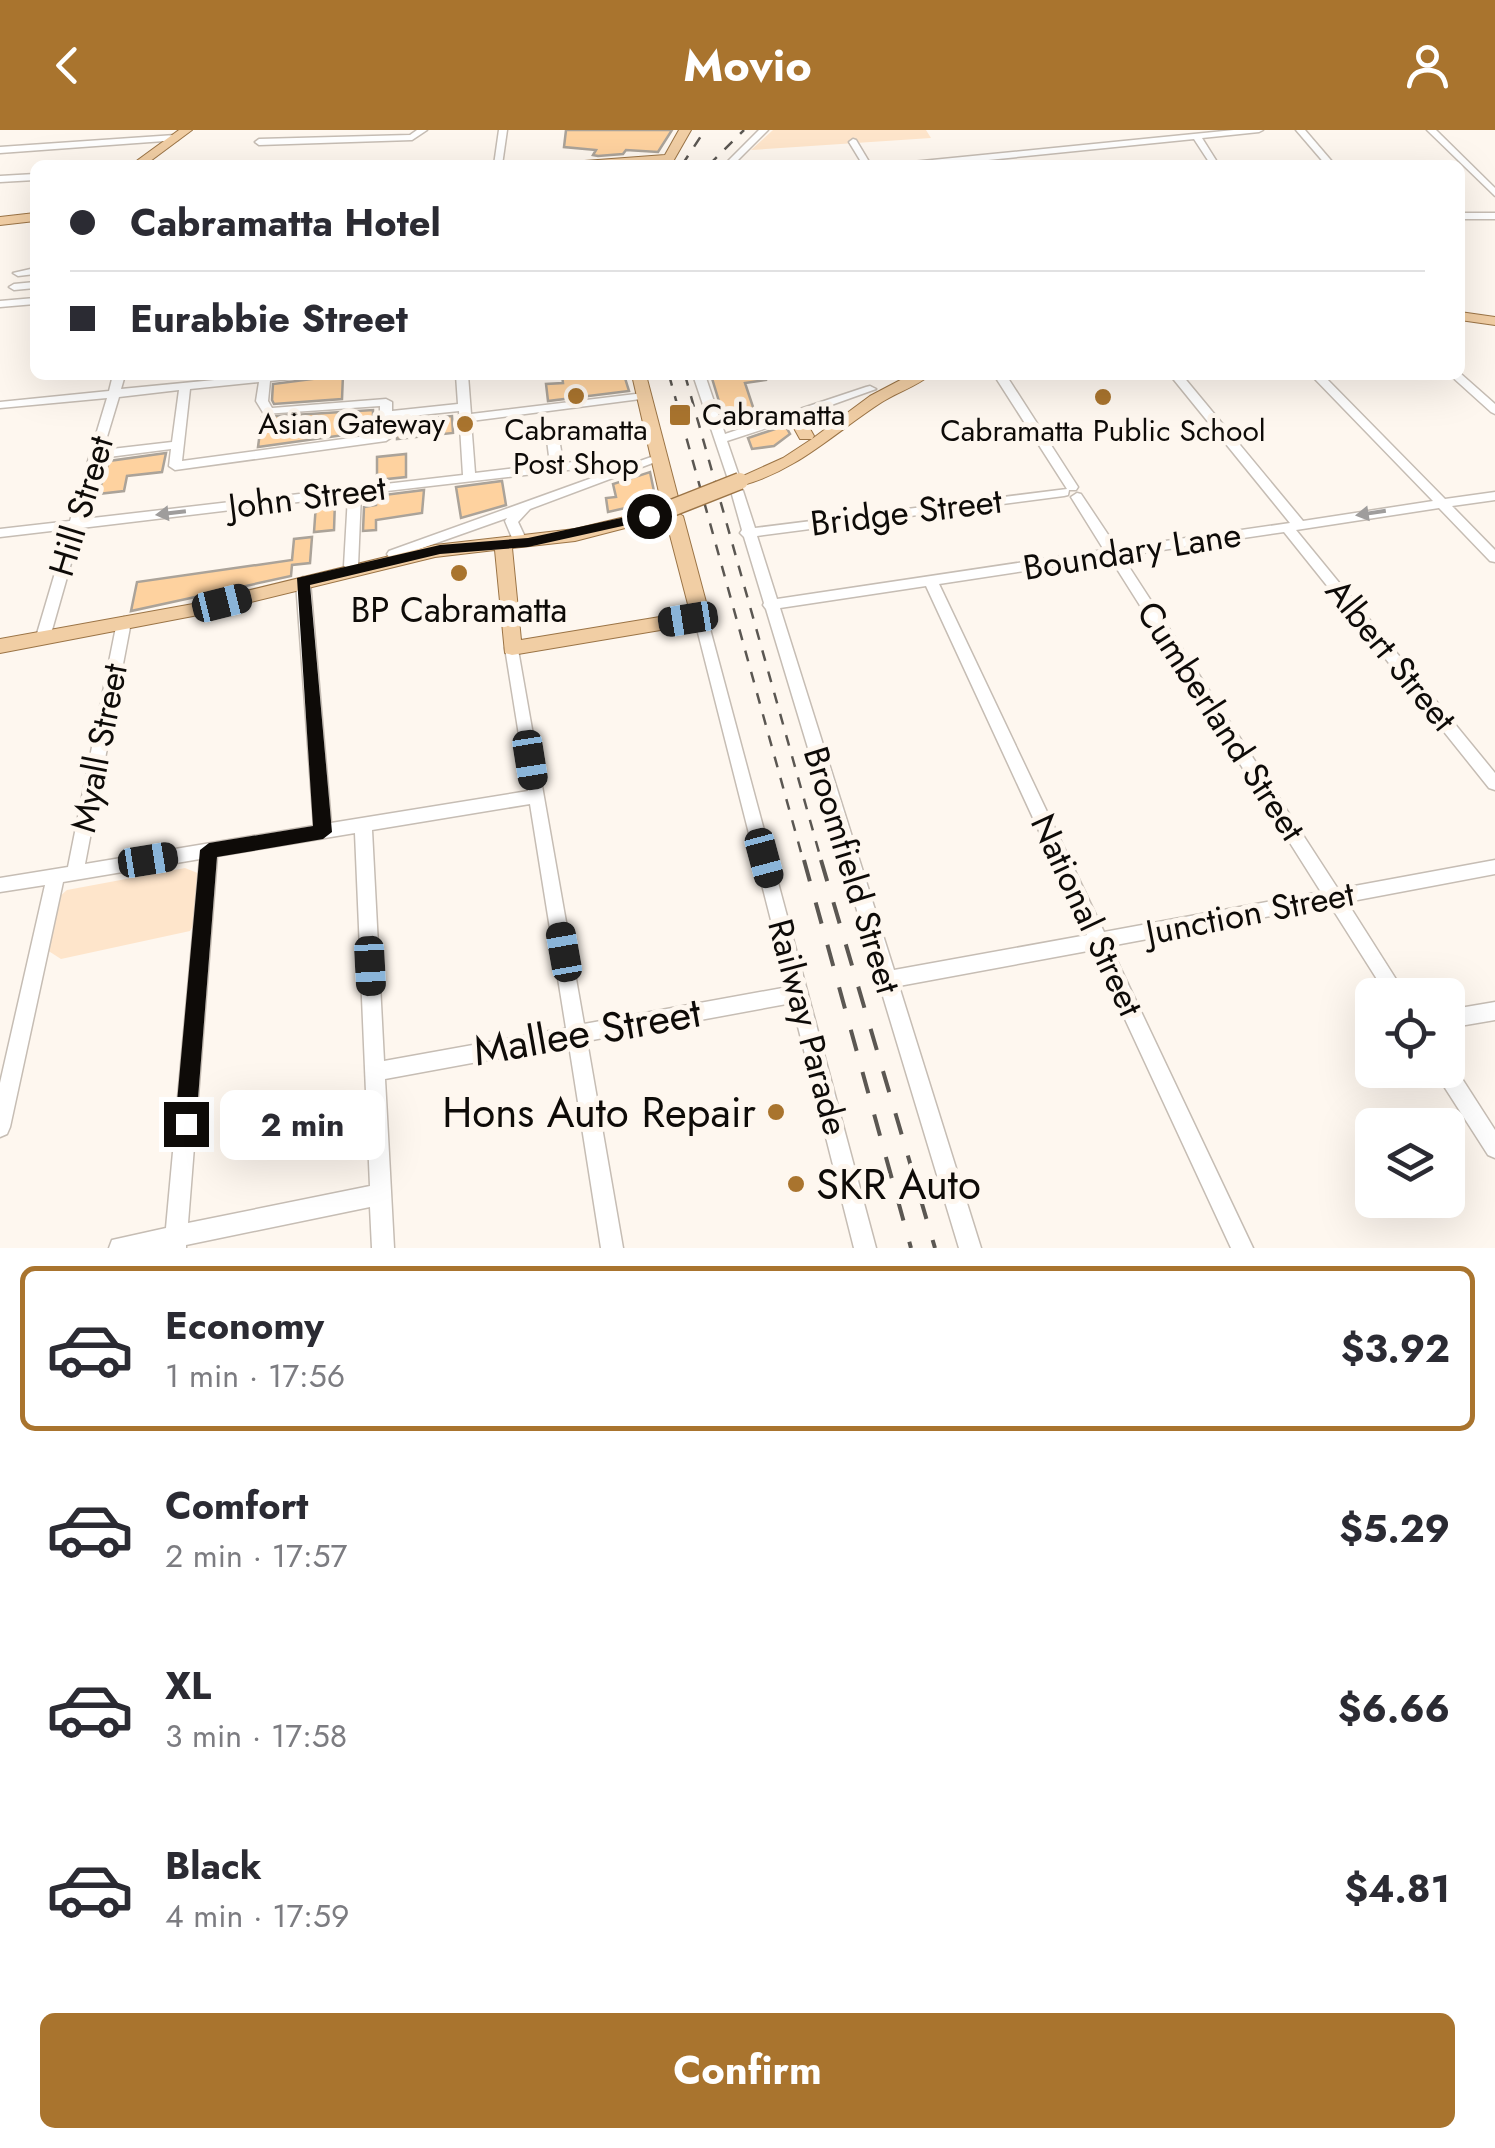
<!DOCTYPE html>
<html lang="en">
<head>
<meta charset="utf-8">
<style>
  body { margin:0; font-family:Jost,sans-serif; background:#f2f2f3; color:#2b2b33; height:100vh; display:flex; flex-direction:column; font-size:38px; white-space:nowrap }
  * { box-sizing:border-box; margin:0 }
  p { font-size:32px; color:#7c7c81 }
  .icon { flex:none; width:55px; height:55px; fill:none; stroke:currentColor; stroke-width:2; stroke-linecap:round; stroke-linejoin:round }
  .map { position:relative; height:1118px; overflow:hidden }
  .details { display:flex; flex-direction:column; background:#fff; flex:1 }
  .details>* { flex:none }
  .top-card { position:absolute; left:30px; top:30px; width:1435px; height:220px; border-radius:15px; box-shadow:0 10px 40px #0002; display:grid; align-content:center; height:220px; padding:0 40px; background:#fff }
  .tools { position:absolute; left:1355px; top:848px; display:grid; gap:20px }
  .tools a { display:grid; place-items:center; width:110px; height:110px; border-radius:15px; background:#fff; box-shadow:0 10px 40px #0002; font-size:50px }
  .end { position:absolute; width:45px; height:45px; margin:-22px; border:12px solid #0e0b08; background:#fff; box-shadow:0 0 0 5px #fff }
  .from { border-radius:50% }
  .bubble { position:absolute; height:70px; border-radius:15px; background:#fff; box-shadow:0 10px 40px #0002; font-size:32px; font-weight:700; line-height:70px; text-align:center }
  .car { position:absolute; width:30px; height:60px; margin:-30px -15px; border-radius:12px; box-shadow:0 0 8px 2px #0007; background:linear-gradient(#222 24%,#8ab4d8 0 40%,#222 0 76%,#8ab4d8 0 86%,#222 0) }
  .top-card b { display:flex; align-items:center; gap:35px; height:95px; font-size:38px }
  .top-card b+b { border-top:2px solid #e1e1e2 }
  .top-card i { width:25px; height:25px; background:#2b2b33 }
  ul { padding:18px 0 0; list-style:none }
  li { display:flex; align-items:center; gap:30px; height:165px; margin:0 20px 15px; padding:0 20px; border:5px solid transparent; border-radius:15px }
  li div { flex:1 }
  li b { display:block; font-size:38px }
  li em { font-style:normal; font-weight:700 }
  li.on { border-color:#a9742e }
  li>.icon { width:90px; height:90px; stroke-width:1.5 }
  .primary-button { display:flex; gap:20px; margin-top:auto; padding:20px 40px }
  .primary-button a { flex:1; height:115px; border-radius:15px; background:#a9742e; color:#fff; font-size:40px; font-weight:700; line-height:115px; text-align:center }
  header { display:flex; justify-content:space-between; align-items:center; height:130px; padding:0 40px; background:#a9742e; color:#fff; font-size:45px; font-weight:700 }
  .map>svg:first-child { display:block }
  .green { fill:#fee5cb }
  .building { fill:#fed29f; stroke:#aba399; stroke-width:2.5 }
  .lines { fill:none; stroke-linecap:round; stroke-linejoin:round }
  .minor-casing { stroke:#c6bdb4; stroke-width:3 }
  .major-casing { stroke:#9b7446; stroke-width:2 }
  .minor { fill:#fff; fill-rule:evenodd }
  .major { fill:#f1cea4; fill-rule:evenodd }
  .rail-far1 { stroke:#5b5752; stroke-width:2.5; stroke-dasharray:11 11; stroke-linecap:butt }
  .rail { stroke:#5b5752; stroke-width:4; stroke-dasharray:22 22; stroke-linecap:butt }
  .major-bridge-casing { stroke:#9b7446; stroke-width:19; stroke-linecap:butt }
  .major-bridge { stroke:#f1cea4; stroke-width:16 }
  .oneway { fill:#9f9d9c }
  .route { fill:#0e0b08 }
  .poi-dot { fill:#a9742e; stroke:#fef7ef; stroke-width:4 }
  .labels { text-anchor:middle; stroke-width:10; stroke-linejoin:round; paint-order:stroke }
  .far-poi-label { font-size:30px; fill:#0e0b08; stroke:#fef7ef }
  .street-label { font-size:35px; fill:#0e0b08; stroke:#fef7ef }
  .poi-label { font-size:35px; fill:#0e0b08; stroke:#fef7ef }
  .near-street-label { font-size:42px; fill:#0e0b08; stroke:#fef7ef }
  .near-poi-label { font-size:42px; fill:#0e0b08; stroke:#fef7ef; text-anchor:end }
</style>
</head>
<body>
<header><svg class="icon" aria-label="back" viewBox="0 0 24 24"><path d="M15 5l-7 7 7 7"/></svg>Movio<svg class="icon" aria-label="person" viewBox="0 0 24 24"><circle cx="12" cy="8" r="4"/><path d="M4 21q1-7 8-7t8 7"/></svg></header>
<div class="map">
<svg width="1495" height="1118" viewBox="0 0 1495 1118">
  <rect width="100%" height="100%" fill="#fef7ef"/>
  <g class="green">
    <path d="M 773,0 L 926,0 L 931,8 L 751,20 Z"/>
    <path d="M 185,738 L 200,744 L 195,793 L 190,801 L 61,829 L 47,820 L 59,767 L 67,760 Z"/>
  </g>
  <g class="building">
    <path d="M 566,0 L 672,0 L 658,22 L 626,20 L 623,24 L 598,26 L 593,25 L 596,20 L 564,17 Z"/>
    <path d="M 343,245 L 342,269 L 274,274 L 272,270 L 273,254 Z"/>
    <path d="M 562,245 L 624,245 L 629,261 L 548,271 L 546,254 L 563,253 Z"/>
    <path d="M 711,245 L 766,245 L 766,250 L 745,253 L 757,289 L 733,297 L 725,291 Z"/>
    <path d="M 373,280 L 373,301 L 258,317 L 262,287 Z"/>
    <path d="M 452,286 L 453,303 L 397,309 L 397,291 Z"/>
    <path d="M 778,298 L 786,297 L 790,304 L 774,316 L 752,319 L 748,308 Z"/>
    <path d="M 166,323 L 162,342 L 127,346 L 124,361 L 98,364 L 109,331 Z"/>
    <path d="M 406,324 L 406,347 L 377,350 L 377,327 Z"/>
    <path d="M 650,342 L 656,371 L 608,382 L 606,368 L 616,367 L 613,354 Z"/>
    <path d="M 502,351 L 506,375 L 461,388 L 456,357 Z"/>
    <path d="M 424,360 L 422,383 L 376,390 L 376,400 L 363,401 L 364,377 L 376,375 L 376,366 Z"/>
    <path d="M 335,371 L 334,400 L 314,402 L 316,374 Z"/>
    <path d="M 312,407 L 310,433 L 292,435 L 291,446 L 131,481 L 137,452 L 292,430 L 294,409 Z"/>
  </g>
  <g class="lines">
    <defs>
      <g id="minor">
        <path d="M 417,0 L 427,0 L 412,10 L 259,15 L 255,12 L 259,9 L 410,5 Z"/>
        <path d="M 499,0 L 507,0 L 502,35 L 494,35 Z"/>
        <path d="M 759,0 L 768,0 L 733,35 L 724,35 Z"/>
        <path d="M 1234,0 L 1263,0 L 1259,2 L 1202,8 L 1219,35 L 1211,35 L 1194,9 L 938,35 L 908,35 L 912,32 Z"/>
        <path d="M 1296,0 L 1305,0 L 1335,35 L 1326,35 Z"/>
        <path d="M 1427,0 L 1436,0 L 1495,58 L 1495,66 Z"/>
        <path d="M 175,5 L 178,6 L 178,10 L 0,23 L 0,17 Z"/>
        <path d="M 853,9 L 856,10 L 871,35 L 863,35 L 849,12 Z"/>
        <path d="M 35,44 L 35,50 L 0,52 L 0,46 Z"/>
        <rect x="1460" y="83" width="35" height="6"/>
        <path d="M 35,138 L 35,144 L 18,146 L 13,143 Z"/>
        <path d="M 35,152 L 35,158 L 14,160 L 9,157 L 14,154 Z"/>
        <path d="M 35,168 L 35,174 L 0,177 L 0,171 Z"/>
        <path d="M 1460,243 L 1495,274 L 1495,284 L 1491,282 L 1450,245 L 1460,245 Z"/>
        <path d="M 113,245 L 125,245 L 121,259 L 265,245 L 305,245 L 299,248 L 270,251 L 268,271 L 272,278 L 386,269 L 392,272 L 392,281 L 458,274 L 456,245 L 468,245 L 471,284 L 644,263 L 648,264 L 648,268 L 471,291 L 475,343 L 550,334 L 546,302 L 552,298 L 558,302 L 563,333 L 596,330 L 614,340 L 660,324 L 666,328 L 530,379 L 518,392 L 525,407 L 523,410 L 513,410 L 505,391 L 507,388 L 394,428 L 389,427 L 387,424 L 389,421 L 603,344 L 593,338 L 585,338 L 361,364 L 358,436 L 351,440 L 344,436 L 348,366 L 81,398 L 50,507 L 43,512 L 36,507 L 68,399 L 0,407 L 0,399 L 70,391 L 107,268 L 0,278 L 0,272 L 109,261 ZM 259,252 L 256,271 L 264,284 L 380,276 L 380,304 L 182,331 L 190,259 ZM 179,260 L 172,312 L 103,320 L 119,267 ZM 459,281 L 463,345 L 84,389 L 101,328 L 171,319 L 169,336 L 175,340 L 386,311 L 392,307 L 392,288 Z"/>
        <path d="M 693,245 L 705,245 L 725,304 L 866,257 L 870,256 L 876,259 L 795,288 L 825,291 L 825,297 L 790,295 L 785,292 L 727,311 L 739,346 L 733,350 L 727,346 Z"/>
        <path d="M 994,245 L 1006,245 L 1078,357 L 1076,360 L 1069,360 L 1068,365 L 1064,366 L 757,406 L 777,469 L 1104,420 L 1071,367 L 1077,363 L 1081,364 L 1117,418 L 1290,393 L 1170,245 L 1182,245 L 1303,391 L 1433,371 L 1311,245 L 1323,245 L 1445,369 L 1495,362 L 1495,370 L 1452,376 L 1495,420 L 1495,432 L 1490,431 L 1439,378 L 1296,400 L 1495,643 L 1495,660 L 1489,658 L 1284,402 L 1122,426 L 1338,759 L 1495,730 L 1495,744 L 1347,772 L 1406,865 L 1387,865 L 1330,775 L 1110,816 L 1253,1118 L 1231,1118 L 1093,820 L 899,856 L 981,1118 L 959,1118 L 766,479 L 763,475 L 764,473 L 744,407 L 740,403 L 742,400 L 731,361 L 737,357 L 743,361 L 755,398 L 1067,359 ZM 1110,428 L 1321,762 L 1104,802 L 939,454 ZM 926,456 L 1087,805 L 894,840 L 780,478 Z"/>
        <path d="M 303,447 L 310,452 L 331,693 L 528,661 L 505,518 L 507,514 L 517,514 L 584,894 L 788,857 L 694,487 L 701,482 L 706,484 L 876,1118 L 854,1118 L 792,873 L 587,911 L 623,1118 L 601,1118 L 569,915 L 385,949 L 394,1118 L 372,1118 L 370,1077 L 186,1115 L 186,1118 L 109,1118 L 112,1110 L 166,1098 L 200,729 L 63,752 L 10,997 L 7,1004 L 0,1007 L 0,953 L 45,755 L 0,762 L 0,748 L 68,737 L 117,492 L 124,487 L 131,492 L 85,734 L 314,696 L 296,452 ZM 530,674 L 566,898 L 384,931 L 372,700 ZM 355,703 L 370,1056 L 188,1093 L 217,726 Z"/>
        <path d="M 1495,872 L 1495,890 L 1448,898 L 1448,880 Z"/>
        <path d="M 1448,932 L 1452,933 L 1495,1000 L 1495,1028 L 1488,1025 L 1438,947 L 1435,940 L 1448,940 Z"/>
      </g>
      <g id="major">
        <path d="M 179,0 L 192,0 L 145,35 L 131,35 Z"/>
        <path d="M 679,0 L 691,0 L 671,35 L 659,35 L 661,32 L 565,35 L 571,32 L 665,25 Z"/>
        <path d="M 35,83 L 35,91 L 0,95 L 0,87 Z"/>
        <path d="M 1460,182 L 1495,187 L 1495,195 L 1460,190 Z"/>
        <path d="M 632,245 L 646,245 L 679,371 L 676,375 L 664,375 L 661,371 Z"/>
        <path d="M 910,245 L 930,245 C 917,256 898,262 882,272 C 834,303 797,341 740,356 L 732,351 L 783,328 L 812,309 L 800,309 L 790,291 L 792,288 L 804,288 L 814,306 L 812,309 L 870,266 Z"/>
        <path d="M 654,380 L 660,381 L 663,385 L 660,389 L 575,411 L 512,418 L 521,510 L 690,482 L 665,386 L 674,381 L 683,386 L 710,487 L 708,492 L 512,525 L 505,523 L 495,420 L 435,427 L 193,486 L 0,523 L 0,509 L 193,474 L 435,415 L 575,399 Z"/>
      </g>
    </defs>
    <use href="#minor" class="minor-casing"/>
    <use href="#major" class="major-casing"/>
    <use href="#minor" class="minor"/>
    <use href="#major" class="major"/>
    <g class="rail-far1">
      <path d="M 682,35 L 705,0"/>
      <path d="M 709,35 L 744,0"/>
      <path d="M 669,245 L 804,733"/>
      <path d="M 685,245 L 822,733"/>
    </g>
    <g class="rail">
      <path d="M 804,730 L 911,1118"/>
      <path d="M 821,730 L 935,1118"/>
    </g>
    <defs>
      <path id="major-bridge" d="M 654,385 L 740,351"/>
    </defs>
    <use href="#major-bridge" class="major-bridge-casing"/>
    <use href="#major-bridge" class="major-bridge"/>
  </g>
  <defs><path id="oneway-solid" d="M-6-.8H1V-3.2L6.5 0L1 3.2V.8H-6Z" transform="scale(2.5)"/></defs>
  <g class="oneway">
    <use href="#oneway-solid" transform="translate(171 383) rotate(173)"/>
    <use href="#oneway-solid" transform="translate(1371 383) rotate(171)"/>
  </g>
  <path class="route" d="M 649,382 L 654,389 L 528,417 L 440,424 L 310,455 L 332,702 L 323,709 L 217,727 L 196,994 L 193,1001 L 178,1001 L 175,994 L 200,720 L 209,713 L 313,696 L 297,448 L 440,415 L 528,408 Z"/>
  <g class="poi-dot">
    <circle cx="576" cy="266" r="10"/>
    <circle cx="1103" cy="267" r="10"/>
    <rect x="668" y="273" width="24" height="24" rx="5"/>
    <circle cx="465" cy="294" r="10"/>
    <circle cx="459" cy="443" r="10"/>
    <circle cx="776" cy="982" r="10"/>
    <circle cx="796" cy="1054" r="10"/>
  </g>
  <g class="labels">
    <g class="far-poi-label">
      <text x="702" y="295" text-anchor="start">Cabramatta</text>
      <text x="445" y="304" text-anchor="end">Asian Gateway</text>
      <text x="576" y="310">Cabramatta<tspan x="576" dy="34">Post Shop</tspan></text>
      <text x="1103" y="311">Cabramatta Public School</text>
    </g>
    <g class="street-label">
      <text transform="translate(307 367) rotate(-7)" y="12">John Street</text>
      <text transform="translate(81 376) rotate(-73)" y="12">Hill Street</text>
      <text transform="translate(906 382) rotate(-7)" y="12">Bridge Street</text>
      <text transform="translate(1132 421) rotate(-9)" y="12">Boundary Lane</text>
      <text transform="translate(1391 525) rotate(51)" y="12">Albert Street</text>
      <text transform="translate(1221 591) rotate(57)" y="12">Cumberland Street</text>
      <text transform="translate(99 618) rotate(-79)" y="12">Myall Street</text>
      <text transform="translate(852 740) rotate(73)" y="12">Broomfield Street</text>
      <text transform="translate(1250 783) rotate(-11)" y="12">Junction Street</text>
      <text transform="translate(1087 785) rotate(65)" y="12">National Street</text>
      <text transform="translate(808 897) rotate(75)" y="12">Railway Parade</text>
    </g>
    <g class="poi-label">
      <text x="459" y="492">BP Cabramatta</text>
    </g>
    <g class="near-street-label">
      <text transform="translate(587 901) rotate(-10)" y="15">Mallee Street</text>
    </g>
    <g class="near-poi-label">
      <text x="756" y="997">Hons Auto Repair</text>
      <text x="816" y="1069" text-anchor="start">SKR Auto</text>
    </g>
  </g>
</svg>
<div class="tools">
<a><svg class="icon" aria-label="locate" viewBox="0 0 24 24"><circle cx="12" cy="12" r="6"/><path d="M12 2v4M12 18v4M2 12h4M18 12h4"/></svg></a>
<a><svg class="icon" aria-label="layers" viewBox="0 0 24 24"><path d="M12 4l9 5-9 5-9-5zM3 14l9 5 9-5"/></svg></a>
</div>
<i class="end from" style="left:649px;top:386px"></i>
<i class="end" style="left:186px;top:994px"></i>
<div class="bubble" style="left:220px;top:960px;width:165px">2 min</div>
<i class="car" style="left:222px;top:473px;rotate:76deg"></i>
<i class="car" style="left:688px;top:489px;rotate:261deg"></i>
<i class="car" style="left:530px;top:630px;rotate:171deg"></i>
<i class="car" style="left:764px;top:728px;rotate:165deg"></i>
<i class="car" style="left:148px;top:730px;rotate:81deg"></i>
<i class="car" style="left:564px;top:822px;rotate:350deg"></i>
<i class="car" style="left:370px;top:836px;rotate:177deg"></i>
<div class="top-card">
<b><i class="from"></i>Cabramatta Hotel</b>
<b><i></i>Eurabbie Street</b>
</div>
</div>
<section class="details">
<ul>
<li class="on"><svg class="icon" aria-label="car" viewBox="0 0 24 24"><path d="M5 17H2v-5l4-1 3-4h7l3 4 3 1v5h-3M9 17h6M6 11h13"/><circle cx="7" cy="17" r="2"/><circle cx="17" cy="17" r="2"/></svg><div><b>Economy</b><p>1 min · 17:56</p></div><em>$3.92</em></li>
<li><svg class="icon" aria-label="car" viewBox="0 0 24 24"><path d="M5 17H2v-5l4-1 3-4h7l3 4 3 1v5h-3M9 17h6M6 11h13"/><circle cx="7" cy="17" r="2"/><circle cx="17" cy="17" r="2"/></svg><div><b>Comfort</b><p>2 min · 17:57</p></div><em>$5.29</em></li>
<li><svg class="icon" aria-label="car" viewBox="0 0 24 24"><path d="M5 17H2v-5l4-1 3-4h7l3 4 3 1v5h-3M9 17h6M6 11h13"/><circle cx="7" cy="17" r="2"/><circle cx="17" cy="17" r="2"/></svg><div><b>XL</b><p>3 min · 17:58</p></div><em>$6.66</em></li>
<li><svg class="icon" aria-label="car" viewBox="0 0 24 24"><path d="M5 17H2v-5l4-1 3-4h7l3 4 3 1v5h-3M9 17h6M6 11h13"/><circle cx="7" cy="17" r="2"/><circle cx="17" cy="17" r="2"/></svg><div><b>Black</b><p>4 min · 17:59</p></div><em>$4.81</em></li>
</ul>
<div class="primary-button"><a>Confirm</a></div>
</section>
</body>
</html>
